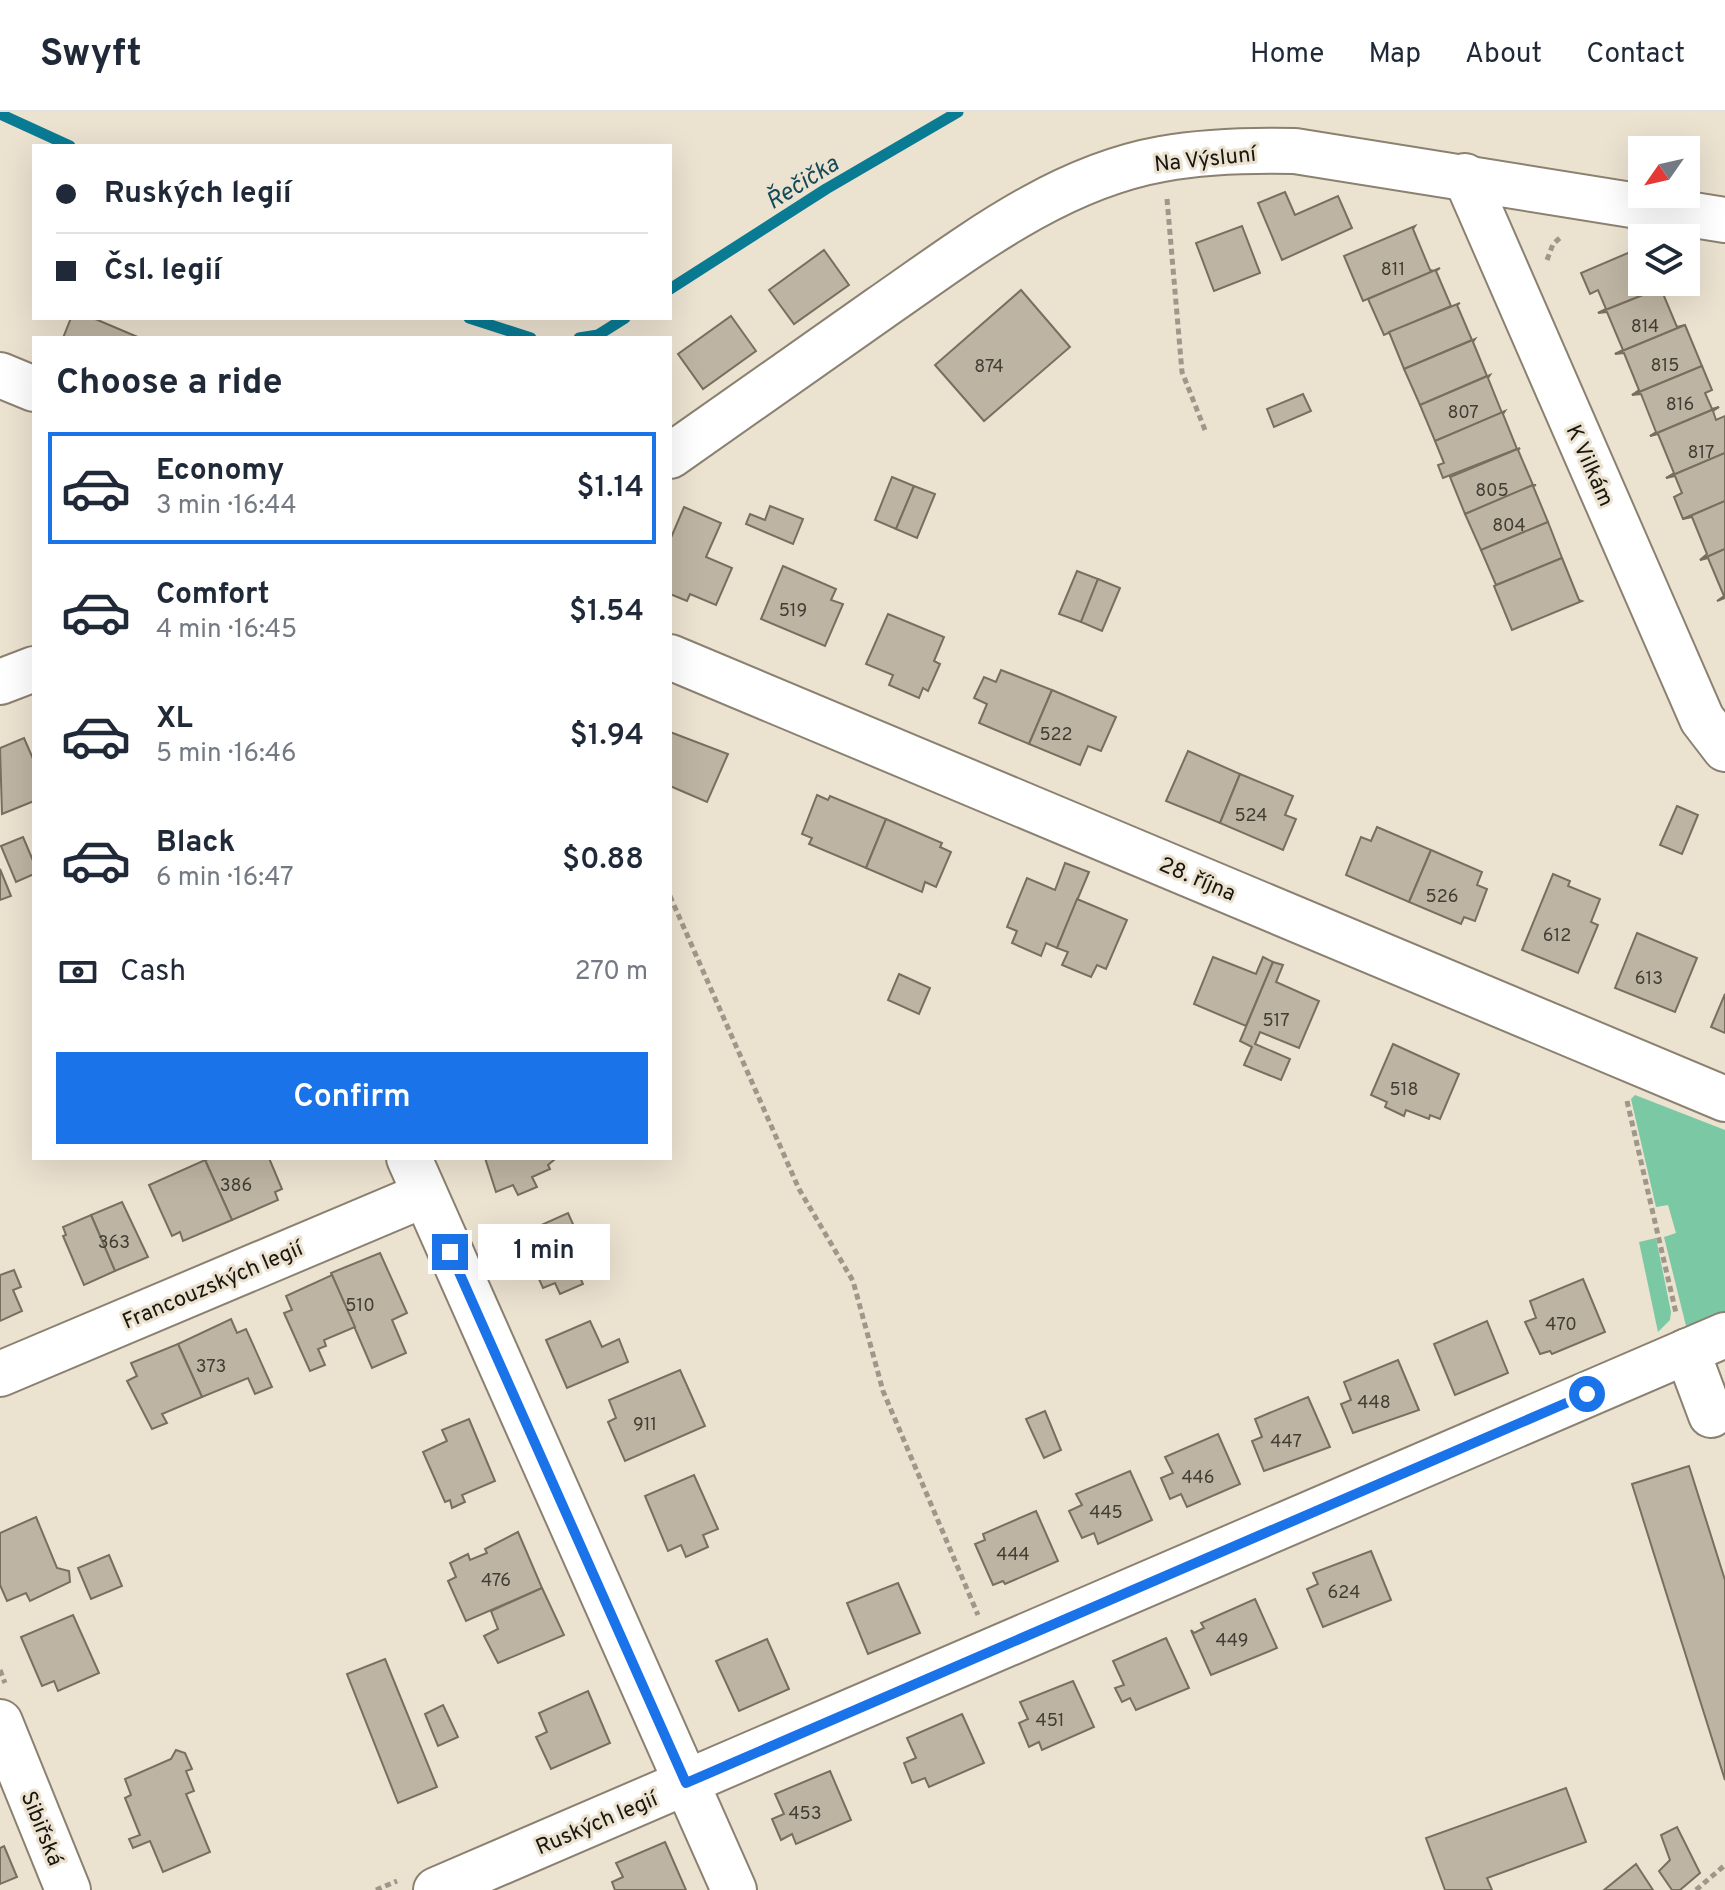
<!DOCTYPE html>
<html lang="en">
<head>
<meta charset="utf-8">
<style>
  body { margin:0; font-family:Overpass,sans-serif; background:#f2f2f3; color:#1f2937; height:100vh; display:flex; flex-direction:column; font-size:30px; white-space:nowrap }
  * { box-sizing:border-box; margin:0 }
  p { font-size:26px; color:#747a83 }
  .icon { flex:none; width:44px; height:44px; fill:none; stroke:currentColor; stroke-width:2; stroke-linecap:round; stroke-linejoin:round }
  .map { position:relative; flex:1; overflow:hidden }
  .panel { position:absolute; left:32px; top:224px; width:640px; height:824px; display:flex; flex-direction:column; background:#fff; border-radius:0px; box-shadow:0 8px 32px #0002 }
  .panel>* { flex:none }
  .guide { position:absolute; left:32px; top:32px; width:640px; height:176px; border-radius:0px; box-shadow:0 8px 32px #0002; display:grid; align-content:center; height:176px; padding:0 24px; background:#fff }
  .needle { width:52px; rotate:236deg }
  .controls { position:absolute; left:1628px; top:24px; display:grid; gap:16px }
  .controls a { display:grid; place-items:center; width:72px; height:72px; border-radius:0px; background:#fff; box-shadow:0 8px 32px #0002; font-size:40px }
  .end { position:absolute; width:36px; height:36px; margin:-18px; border:10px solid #1a73e8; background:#fff; box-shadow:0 0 0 4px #fff }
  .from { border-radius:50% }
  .bubble { position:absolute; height:56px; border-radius:0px; background:#fff; box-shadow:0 8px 32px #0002; font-size:26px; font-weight:600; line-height:56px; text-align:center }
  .guide b { display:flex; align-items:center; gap:28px; height:76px; font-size:30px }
  .guide b+b { border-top:2px solid #e0e1e3 }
  .guide i { width:20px; height:20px; background:#1f2937 }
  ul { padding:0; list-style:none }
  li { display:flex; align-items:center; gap:24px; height:112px; margin:0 16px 12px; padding:0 8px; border:4px solid transparent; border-radius:0px }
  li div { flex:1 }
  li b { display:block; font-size:30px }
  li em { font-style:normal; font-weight:600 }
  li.current { border-color:#1a73e8 }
  li>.icon { width:72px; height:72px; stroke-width:1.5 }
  h2 { padding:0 24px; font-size:36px; line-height:96px }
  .pay { display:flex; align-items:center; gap:20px; height:88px; padding:0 24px; font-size:30px }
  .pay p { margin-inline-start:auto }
  .primary-button { display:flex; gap:16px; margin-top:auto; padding:16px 24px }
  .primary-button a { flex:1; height:92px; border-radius:0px; background:#1a73e8; color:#fff; font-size:32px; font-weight:600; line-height:92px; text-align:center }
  header { display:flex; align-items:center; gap:48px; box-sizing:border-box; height:112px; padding:0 40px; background:#fff; border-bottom:2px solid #e0e1e3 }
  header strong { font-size:38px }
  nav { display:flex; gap:44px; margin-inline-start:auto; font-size:28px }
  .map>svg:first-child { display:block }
  .green { fill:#7bc8a4 }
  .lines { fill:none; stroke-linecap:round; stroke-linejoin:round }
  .stream { stroke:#097b93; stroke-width:11 }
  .building { fill:#beb4a3; stroke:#786f5f; stroke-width:2 }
  .minor-casing { stroke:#8b8171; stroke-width:48 }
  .path { stroke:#9f988a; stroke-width:5; stroke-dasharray:6 4; stroke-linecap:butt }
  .minor { stroke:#fff; stroke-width:44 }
  .route { stroke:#1a73e8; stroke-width:10 }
  .labels { text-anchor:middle; stroke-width:6; stroke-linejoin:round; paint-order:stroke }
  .number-label { font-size:18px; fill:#423e34 }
  .street-label { font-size:22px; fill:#19160f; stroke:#ece2d0 }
  .water-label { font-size:24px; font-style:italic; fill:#134a5a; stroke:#ece2d0 }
</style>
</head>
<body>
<header>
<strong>Swyft</strong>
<nav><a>Home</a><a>Map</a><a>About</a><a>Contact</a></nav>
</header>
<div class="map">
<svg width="1725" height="1778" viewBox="0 0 1725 1778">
  <rect width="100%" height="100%" fill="#ece2d0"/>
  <g class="green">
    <path d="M 1635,983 L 1725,1018 L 1725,1209 L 1689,1226 L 1664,1125 L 1676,1121 L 1668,1093 L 1656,1095 L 1631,987 Z"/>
    <path d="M 1656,1126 L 1671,1200 L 1670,1208 L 1658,1220 L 1639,1130 Z"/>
  </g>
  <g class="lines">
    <g class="stream">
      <path d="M 0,2 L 70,34"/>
      <path d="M 670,177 L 826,77 L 958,0"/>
      <path d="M 469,206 L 531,226"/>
      <path d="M 579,226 L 598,223 L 625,206"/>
    </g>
  </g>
  <g class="building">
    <path d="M 1285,80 L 1295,103 L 1338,84 L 1352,116 L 1282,148 L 1258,91 Z"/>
    <path d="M 1242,114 L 1260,161 L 1214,179 L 1196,131 Z"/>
    <path d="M 1415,114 L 1413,117 L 1430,158 L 1434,159 L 1363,189 L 1344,144 Z"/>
    <path d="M 1642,135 L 1642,170 L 1668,173 L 1598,201 L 1606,197 L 1598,178 L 1590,182 L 1581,161 Z"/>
    <path d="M 824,138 L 849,173 L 794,212 L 769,178 Z"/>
    <path d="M 1440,156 L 1436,159 L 1451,194 L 1384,223 L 1368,187 Z"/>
    <path d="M 1668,173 L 1661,177 L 1677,215 L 1685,213 L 1615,242 L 1623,238 L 1607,200 L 1598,201 Z"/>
    <path d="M 1021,178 L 1070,235 L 984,309 L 935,253 Z"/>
    <path d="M 1460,191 L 1457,193 L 1472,228 L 1404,257 L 1389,220 Z"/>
    <path d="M 731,204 L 756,239 L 703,277 L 678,242 Z"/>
    <path d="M 71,206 L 93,206 L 140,226 L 63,226 Z"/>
    <path d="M 1685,213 L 1702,254 L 1632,283 L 1639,278 L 1624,241 L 1615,242 Z"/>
    <path d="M 1475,227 L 1473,230 L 1487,264 L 1420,293 L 1404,257 Z"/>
    <path d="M 1702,254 L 1712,278 L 1705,281 L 1712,297 L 1719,295 L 1650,324 L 1656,320 L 1641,282 L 1632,283 Z"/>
    <path d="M 1490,263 L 1488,266 L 1502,301 L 1435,329 L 1420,293 Z"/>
    <path d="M 1303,282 L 1311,299 L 1274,315 L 1267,297 Z"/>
    <path d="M 1719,295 L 1713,299 L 1716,308 L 1725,304 L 1725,341 L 1666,366 L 1674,361 L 1658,322 L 1650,324 Z"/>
    <path d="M 1505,299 L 1503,302 L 1517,337 L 1443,366 L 1438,353 L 1444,351 L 1435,329 Z"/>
    <path d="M 1520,336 L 1518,338 L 1533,373 L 1465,402 L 1450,365 Z"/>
    <path d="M 1725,341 L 1725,389 L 1683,407 L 1674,385 L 1682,381 L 1675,364 L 1666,366 Z"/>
    <path d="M 892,365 L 914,374 L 896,417 L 875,408 Z"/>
    <path d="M 1533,373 L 1536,373 L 1533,374 L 1548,410 L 1481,438 L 1465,402 Z"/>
    <path d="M 914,374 L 935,382 L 917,426 L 896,417 Z"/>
    <path d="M 1725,389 L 1725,437 L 1700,448 L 1707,442 L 1692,405 L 1683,407 Z"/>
    <path d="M 770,394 L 803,407 L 793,432 L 746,412 L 750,402 L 765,408 Z"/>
    <path d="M 684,395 L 721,411 L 706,445 L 732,456 L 716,493 L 690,482 L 687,489 L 670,482 L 670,428 Z"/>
    <path d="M 1548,410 L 1562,446 L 1496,473 L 1481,438 Z"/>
    <path d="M 1725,437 L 1725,486 L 1717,489 L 1724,484 L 1708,446 L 1700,448 Z"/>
    <path d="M 1562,446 L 1579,488 L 1582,489 L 1512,518 L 1494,474 Z"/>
    <path d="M 783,454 L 836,477 L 831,488 L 843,492 L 825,534 L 761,507 Z"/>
    <path d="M 1077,459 L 1098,467 L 1081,510 L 1059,502 Z"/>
    <path d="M 1098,467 L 1120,476 L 1102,519 L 1081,510 Z"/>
    <path d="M 888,502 L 944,525 L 934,549 L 940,552 L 928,579 L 923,576 L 919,586 L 889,573 L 893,563 L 866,552 Z"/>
    <path d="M 1001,558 L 1052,578 L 1029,632 L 979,611 L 987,592 L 974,586 L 984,565 L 996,570 Z"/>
    <path d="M 1052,578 L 1116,605 L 1101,639 L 1088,634 L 1080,653 L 1029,632 Z"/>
    <path d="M 670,620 L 728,642 L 707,690 L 670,674 Z"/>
    <path d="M 24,626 L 34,649 L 34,689 L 2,702 L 0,636 Z"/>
    <path d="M 1188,639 L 1240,662 L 1220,711 L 1166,689 Z"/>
    <path d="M 1240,662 L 1293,684 L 1285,703 L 1296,707 L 1283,738 L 1220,711 Z"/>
    <path d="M 817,683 L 828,688 L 830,684 L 886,707 L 866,756 L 809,732 L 812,726 L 802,722 Z"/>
    <path d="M 1677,694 L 1698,703 L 1682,742 L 1660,733 Z"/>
    <path d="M 886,707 L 942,731 L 940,735 L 951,740 L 936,775 L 925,770 L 922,780 L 866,756 Z"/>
    <path d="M 1377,715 L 1431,738 L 1409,790 L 1346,763 L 1361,725 L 1371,729 Z"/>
    <path d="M 23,725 L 34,751 L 34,762 L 16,770 L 1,734 Z"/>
    <path d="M 1431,738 L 1482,760 L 1477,773 L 1487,777 L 1475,809 L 1464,805 L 1461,812 L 1409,790 Z"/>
    <path d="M 1065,751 L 1089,760 L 1057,836 L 1046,831 L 1041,844 L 1012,831 L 1017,819 L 1007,815 L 1027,766 L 1055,778 Z"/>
    <path d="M 0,757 L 11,784 L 0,788 Z"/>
    <path d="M 1553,762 L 1570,769 L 1568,774 L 1600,787 L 1591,810 L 1598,813 L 1578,861 L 1522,838 Z"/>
    <path d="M 1077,787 L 1127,808 L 1106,857 L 1097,853 L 1091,865 L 1062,853 L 1068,840 L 1057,836 Z"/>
    <path d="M 1637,821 L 1697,846 L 1675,900 L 1615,876 Z"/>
    <path d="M 1213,845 L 1256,862 L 1263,845 L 1273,850 L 1246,914 L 1194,892 Z"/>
    <path d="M 1273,850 L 1283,853 L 1276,870 L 1319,889 L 1299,936 L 1260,920 L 1255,932 L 1290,947 L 1281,968 L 1244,953 L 1252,935 L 1240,929 Z"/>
    <path d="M 899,862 L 930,876 L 919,902 L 888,888 Z"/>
    <path d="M 1725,882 L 1725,921 L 1711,915 Z"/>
    <path d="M 1393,932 L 1459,962 L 1440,1007 L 1430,1003 L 1429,1007 L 1406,998 L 1404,1004 L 1385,995 L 1387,990 L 1371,983 Z"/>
    <path d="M 211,1046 L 269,1046 L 282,1077 L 275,1080 L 278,1088 L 232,1108 L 205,1048 Z"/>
    <path d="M 485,1046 L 555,1046 L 555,1047 L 548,1053 L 550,1057 L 532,1065 L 537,1075 L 518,1083 L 513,1073 L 496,1080 Z"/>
    <path d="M 205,1048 L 232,1108 L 183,1129 L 180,1120 L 172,1124 L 149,1073 Z"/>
    <path d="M 122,1090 L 148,1145 L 115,1159 L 91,1103 Z"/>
    <path d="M 568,1101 L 592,1155 L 578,1161 L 583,1172 L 560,1182 L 555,1171 L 543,1176 L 519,1123 Z"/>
    <path d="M 91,1103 L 115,1159 L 84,1173 L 63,1124 L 66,1123 L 63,1115 Z"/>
    <path d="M 380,1141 L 407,1201 L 392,1208 L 406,1241 L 372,1256 L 331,1161 Z"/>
    <path d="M 14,1158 L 21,1175 L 13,1178 L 22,1199 L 0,1209 L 0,1163 Z"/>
    <path d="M 332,1163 L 355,1215 L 324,1228 L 326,1234 L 318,1237 L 325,1253 L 310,1259 L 284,1201 L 292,1198 L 286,1184 Z"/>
    <path d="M 1583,1167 L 1605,1220 L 1552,1242 L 1550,1239 L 1540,1242 L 1525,1210 L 1536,1206 L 1530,1189 Z"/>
    <path d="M 231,1207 L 237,1221 L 246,1217 L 272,1275 L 255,1282 L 248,1266 L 202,1285 L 178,1232 Z"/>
    <path d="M 590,1209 L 602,1235 L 619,1227 L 628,1250 L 567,1276 L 546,1228 Z"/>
    <path d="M 1487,1209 L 1508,1261 L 1455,1283 L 1434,1232 Z"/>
    <path d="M 178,1232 L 202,1285 L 162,1302 L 167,1311 L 152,1317 L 127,1269 L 137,1264 L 131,1251 Z"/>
    <path d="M 1398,1248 L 1419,1298 L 1353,1321 L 1341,1292 L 1351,1288 L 1344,1270 Z"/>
    <path d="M 680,1258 L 705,1314 L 625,1349 L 608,1310 L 616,1306 L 609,1288 Z"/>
    <path d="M 1308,1285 L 1330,1335 L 1264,1359 L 1252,1329 L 1262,1325 L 1255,1307 Z"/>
    <path d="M 1045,1299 L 1061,1338 L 1044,1346 L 1026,1307 Z"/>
    <path d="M 469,1307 L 495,1369 L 462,1383 L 465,1390 L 452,1396 L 450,1388 L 445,1390 L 423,1340 L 447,1329 L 442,1318 Z"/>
    <path d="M 1218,1322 L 1240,1372 L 1187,1395 L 1181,1382 L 1170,1387 L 1161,1366 L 1173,1361 L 1165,1345 Z"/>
    <path d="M 1689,1354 L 1725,1468 L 1725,1668 L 1632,1372 Z"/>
    <path d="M 1130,1359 L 1152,1408 L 1098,1432 L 1094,1421 L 1082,1426 L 1069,1399 L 1082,1393 L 1076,1382 Z"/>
    <path d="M 694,1363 L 718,1417 L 703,1423 L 708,1435 L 686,1445 L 681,1433 L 668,1439 L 645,1384 Z"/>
    <path d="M 1036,1399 L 1058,1449 L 1005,1472 L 1003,1469 L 993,1473 L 975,1432 L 985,1428 L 983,1422 Z"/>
    <path d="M 36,1405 L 57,1456 L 69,1459 L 70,1470 L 30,1489 L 26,1481 L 7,1489 L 0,1473 L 0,1421 Z"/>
    <path d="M 518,1420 L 542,1476 L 466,1509 L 448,1469 L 456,1465 L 450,1451 L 468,1442 L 470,1448 L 487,1441 L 485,1437 Z"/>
    <path d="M 1371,1439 L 1391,1488 L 1323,1515 L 1307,1477 L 1318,1472 L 1313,1461 Z"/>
    <path d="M 109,1443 L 122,1474 L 91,1487 L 78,1456 Z"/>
    <path d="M 898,1471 L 920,1521 L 868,1542 L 847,1491 Z"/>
    <path d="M 542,1476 L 564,1523 L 498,1551 L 484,1524 L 498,1517 L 491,1499 Z"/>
    <path d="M 1255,1487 L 1277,1536 L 1211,1563 L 1191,1518 L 1194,1521 L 1204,1516 L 1201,1511 Z"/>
    <path d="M 73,1503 L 99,1561 L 58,1579 L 54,1569 L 42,1574 L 21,1525 Z"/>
    <path d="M 1166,1526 L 1189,1576 L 1136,1598 L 1130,1586 L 1122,1590 L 1115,1576 L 1124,1573 L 1113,1549 Z"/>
    <path d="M 767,1527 L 789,1577 L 739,1599 L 716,1549 Z"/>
    <path d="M 385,1547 L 437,1675 L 398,1691 L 347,1562 Z"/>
    <path d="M 1073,1569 L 1094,1615 L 1042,1638 L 1039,1630 L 1029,1635 L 1019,1611 L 1028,1607 L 1020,1590 Z"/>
    <path d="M 588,1579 L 610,1631 L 551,1657 L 536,1625 L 547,1620 L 539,1601 Z"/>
    <path d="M 443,1593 L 458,1625 L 438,1634 L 425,1602 Z"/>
    <path d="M 962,1602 L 984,1651 L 929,1675 L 925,1666 L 912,1671 L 904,1651 L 916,1646 L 907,1626 Z"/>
    <path d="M 176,1638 L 185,1641 L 192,1657 L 186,1659 L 194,1679 L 186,1682 L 210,1740 L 163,1760 L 150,1729 L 133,1736 L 129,1727 L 140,1723 L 125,1686 L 131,1683 L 125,1667 L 171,1647 Z"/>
    <path d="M 830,1659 L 851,1708 L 796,1732 L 792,1722 L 781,1728 L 772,1707 L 784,1702 L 775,1682 Z"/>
    <path d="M 1566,1676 L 1586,1730 L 1487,1766 L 1492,1778 L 1445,1778 L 1426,1726 Z"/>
    <path d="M 1677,1715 L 1700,1761 L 1680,1778 L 1672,1778 L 1659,1759 L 1670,1748 L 1661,1723 Z"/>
    <path d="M 665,1730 L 686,1778 L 615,1778 L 612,1770 L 623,1765 L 616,1751 Z"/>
    <path d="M 4,1734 L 17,1765 L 0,1772 L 0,1736 Z"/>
    <path d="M 1636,1752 L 1653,1778 L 1604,1778 Z"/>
  </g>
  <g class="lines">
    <defs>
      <g id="minor">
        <path d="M 1465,64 L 1702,607 L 1725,637"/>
        <path d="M 0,263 L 34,277"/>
        <path d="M 670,344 C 740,295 810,246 879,197 C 966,137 1055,66 1162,47 C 1206,39 1251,38 1295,39 L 1725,108"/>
        <path d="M 670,545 L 1725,987"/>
        <path d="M 0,570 L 34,557"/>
        <path d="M 409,1046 L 734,1778"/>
        <path d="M 1687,1239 L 1711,1303"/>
        <path d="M 0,1262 L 424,1083"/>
        <path d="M 0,1610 L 68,1778"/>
        <path d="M 436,1778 L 1725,1223"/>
      </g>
    </defs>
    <use href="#minor" class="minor-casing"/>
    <g class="path">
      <path d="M 1167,87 L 1182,260 L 1205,318"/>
      <path d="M 1547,148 L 1553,132 L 1562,124"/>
      <path d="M 670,784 L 799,1077 L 853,1169 L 883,1279 L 978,1503"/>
      <path d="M 1627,989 L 1676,1201"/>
      <path d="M 0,1558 L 5,1571"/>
      <path d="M 376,1778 L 397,1769"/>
      <path d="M 1696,1778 L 1725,1753"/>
    </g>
    <use href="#minor" class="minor"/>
  </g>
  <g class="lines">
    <path class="route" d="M 450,1140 L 686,1671 L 1587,1282"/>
  </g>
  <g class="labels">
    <g class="number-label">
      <text x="1393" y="163">811</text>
      <text x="1645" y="220">814</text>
      <text x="1665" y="259">815</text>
      <text x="989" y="260">874</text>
      <text x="1680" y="298">816</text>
      <text x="1463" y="306">807</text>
      <text x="1701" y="346">817</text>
      <text x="1492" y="384">805</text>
      <text x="1509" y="419">804</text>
      <text x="793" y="504">519</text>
      <text x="1056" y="628">522</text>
      <text x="1251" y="709">524</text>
      <text x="1442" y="790">526</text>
      <text x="1557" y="829">612</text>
      <text x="1649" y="872">613</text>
      <text x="1276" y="914">517</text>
      <text x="1404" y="983">518</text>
      <text x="236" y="1079">386</text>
      <text x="114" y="1136">363</text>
      <text x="360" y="1199">510</text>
      <text x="1561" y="1218">470</text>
      <text x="211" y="1260">373</text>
      <text x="1374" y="1296">448</text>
      <text x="645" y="1318">911</text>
      <text x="1286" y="1335">447</text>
      <text x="1198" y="1371">446</text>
      <text x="1106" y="1406">445</text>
      <text x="1013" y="1448">444</text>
      <text x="496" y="1474">476</text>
      <text x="1344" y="1486">624</text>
      <text x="1232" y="1534">449</text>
      <text x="1050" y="1614">451</text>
      <text x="805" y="1707">453</text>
    </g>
    <g class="street-label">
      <text transform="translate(1205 46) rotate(-6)" y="8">Na Výsluní</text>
      <text transform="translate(1591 353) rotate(66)" y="8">K Vilkám</text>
      <text transform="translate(1198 766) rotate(23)" y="8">28. října</text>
      <text transform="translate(212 1172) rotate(-23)" y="8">Francouzských legií</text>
      <text transform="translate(596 1710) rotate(-23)" y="8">Ruských legií</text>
      <text transform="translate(43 1716) rotate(68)" y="8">Sibiřská</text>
    </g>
    <g class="water-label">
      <text transform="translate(802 70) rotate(-32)" y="8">Řečička</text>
    </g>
  </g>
</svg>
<div class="controls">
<a><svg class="needle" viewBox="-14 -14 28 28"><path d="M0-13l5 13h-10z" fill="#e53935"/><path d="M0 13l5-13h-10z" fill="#747a83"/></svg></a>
<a><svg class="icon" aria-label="layers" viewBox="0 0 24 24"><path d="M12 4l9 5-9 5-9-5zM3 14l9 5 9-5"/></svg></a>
</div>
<i class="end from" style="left:1587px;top:1282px"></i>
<i class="end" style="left:450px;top:1140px"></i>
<div class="bubble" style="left:478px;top:1112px;width:132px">1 min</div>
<div class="guide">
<b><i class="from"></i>Ruských legií</b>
<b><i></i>Čsl. legií</b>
</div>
<section class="panel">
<h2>Choose a ride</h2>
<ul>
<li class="current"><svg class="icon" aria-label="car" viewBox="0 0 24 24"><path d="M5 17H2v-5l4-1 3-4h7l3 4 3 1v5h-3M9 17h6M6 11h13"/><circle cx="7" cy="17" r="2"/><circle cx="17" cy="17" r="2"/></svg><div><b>Economy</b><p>3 min · 16:44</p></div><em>$1.14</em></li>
<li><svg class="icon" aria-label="car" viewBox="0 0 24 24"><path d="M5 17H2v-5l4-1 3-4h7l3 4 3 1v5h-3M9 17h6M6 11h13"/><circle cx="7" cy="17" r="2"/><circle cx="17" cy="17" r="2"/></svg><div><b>Comfort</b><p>4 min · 16:45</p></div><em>$1.54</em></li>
<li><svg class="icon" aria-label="car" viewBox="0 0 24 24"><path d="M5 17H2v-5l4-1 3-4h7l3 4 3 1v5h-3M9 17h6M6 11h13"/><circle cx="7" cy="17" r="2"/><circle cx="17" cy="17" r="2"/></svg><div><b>XL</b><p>5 min · 16:46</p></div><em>$1.94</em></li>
<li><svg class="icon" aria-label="car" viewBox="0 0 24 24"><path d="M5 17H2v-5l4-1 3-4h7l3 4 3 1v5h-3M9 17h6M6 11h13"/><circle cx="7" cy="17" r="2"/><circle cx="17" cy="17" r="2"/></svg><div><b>Black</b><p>6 min · 16:47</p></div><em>$0.88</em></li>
</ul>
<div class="pay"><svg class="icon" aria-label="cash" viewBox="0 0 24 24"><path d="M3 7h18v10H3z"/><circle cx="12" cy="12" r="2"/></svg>Cash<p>270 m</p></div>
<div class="primary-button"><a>Confirm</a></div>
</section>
</div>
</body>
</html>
